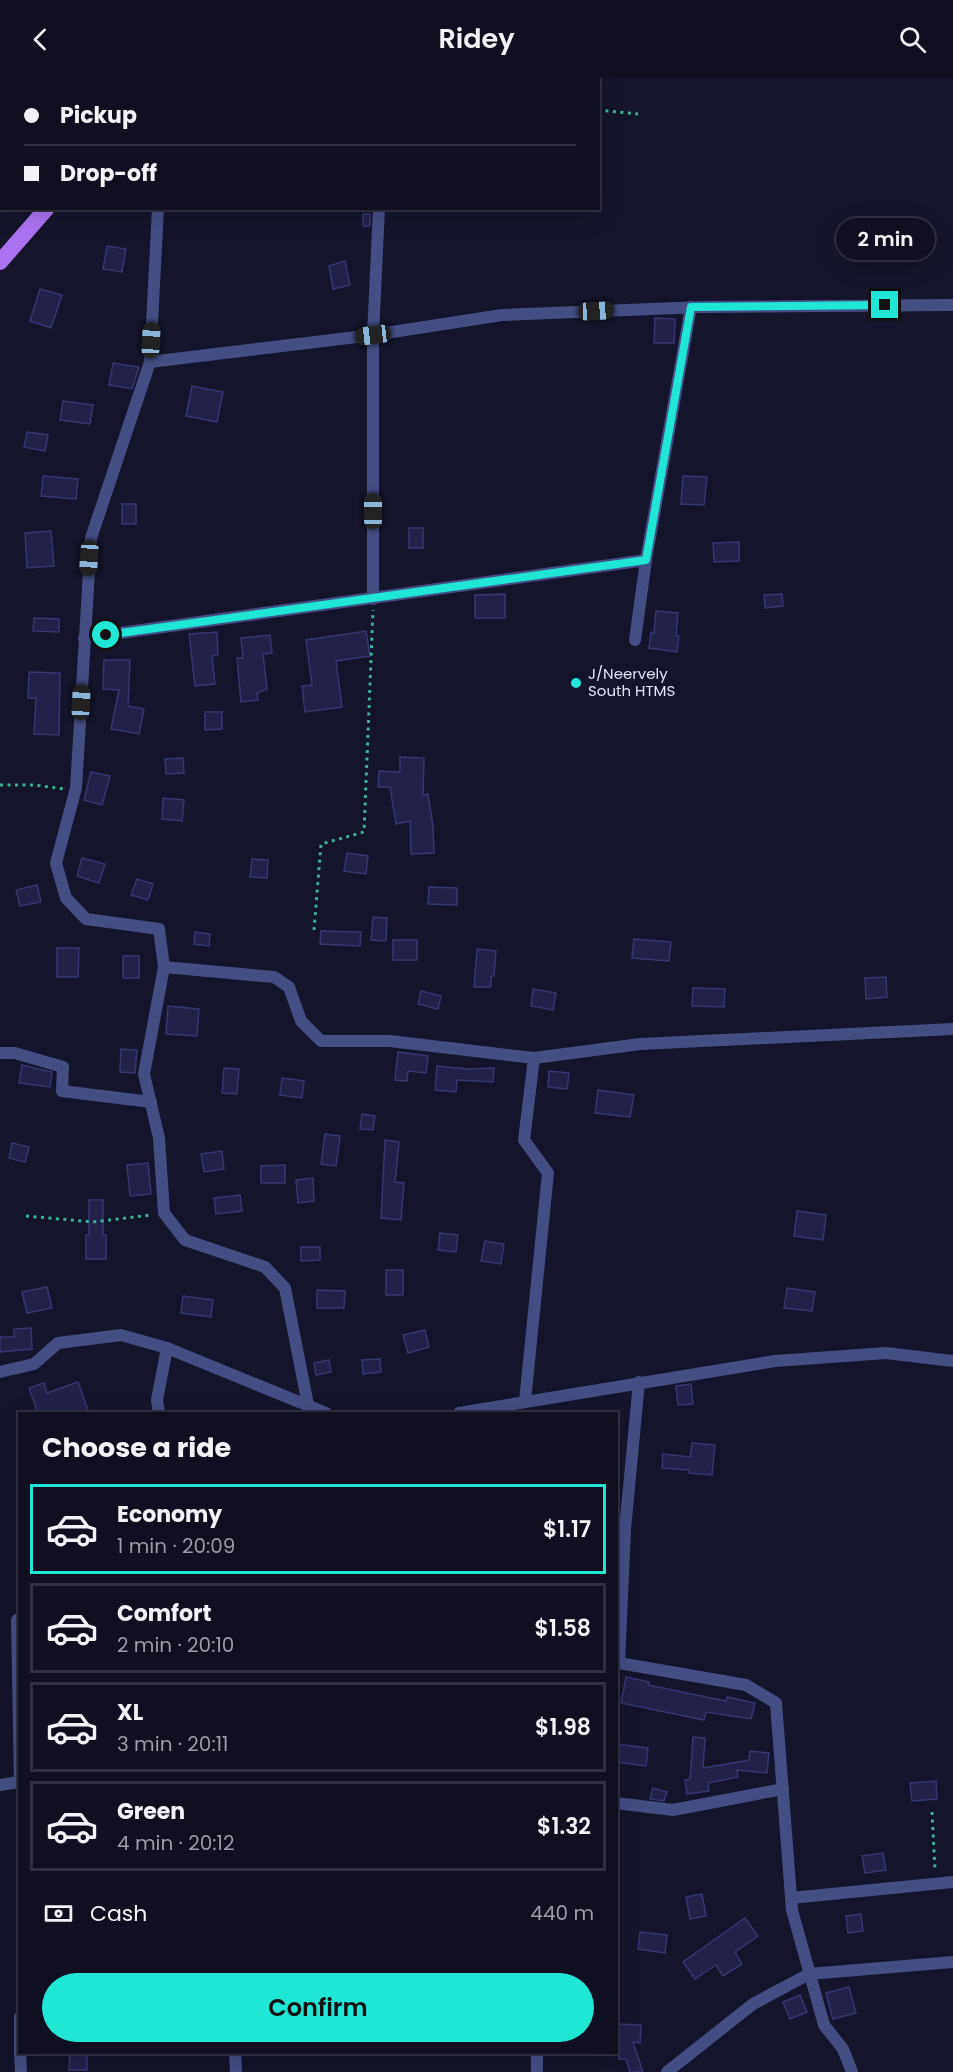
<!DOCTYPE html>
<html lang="en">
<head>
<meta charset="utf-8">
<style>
  body { margin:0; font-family:Poppins,sans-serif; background:#181829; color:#f1f3f6; height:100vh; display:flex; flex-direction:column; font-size:22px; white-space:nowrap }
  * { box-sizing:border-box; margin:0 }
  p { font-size:20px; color:#9b9ca5 }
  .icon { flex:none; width:33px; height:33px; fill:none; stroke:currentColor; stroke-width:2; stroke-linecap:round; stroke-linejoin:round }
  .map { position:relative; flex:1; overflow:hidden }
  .sheet { position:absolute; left:18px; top:1334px; width:600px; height:642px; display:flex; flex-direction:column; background:#0f0f20; border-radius:0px; box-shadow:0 6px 24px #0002,0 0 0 2px #2f2f3e }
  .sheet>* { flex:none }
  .hud { position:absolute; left:0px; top:0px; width:600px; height:132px; box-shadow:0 6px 24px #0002,0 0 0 2px #2f2f3e; display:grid; align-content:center; height:132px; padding:0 24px; background:#0f0f20 }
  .end { position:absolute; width:27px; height:27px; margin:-14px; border:8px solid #20e7d5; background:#111; box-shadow:0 0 0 3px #111 }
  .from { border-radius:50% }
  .bubble { position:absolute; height:42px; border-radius:21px; background:#0f0f20; box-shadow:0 6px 24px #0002,0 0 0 2px #2f2f3e; font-size:20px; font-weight:600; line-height:42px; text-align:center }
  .car { position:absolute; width:18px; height:36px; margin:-18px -9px; border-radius:8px; box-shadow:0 0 4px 2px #0007; background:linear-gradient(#222 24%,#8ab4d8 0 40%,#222 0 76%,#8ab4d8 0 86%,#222 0) }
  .hud b { display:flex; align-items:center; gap:21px; height:57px; font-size:22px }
  .hud b+b { border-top:2px solid #2f2f3e }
  .hud i { width:15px; height:15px; background:#f1f3f6 }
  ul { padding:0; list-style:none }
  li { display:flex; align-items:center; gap:18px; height:90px; margin:0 12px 9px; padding:0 12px; border:3px solid #2f2f3e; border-radius:0px }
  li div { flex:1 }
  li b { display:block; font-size:22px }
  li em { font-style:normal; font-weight:600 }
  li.current { border-color:#20e7d5 }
  li>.icon { width:54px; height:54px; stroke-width:1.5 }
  h2 { padding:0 24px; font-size:27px; line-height:72px }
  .pay { display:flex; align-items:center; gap:15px; height:66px; padding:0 24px; font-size:22px }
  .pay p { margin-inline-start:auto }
  .cta { display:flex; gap:12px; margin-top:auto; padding:12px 24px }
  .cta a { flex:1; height:69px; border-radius:36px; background:#20e7d5; color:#111; font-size:24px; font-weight:600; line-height:69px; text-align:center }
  header { display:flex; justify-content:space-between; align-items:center; height:78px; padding:0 24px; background:#0f0f20; font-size:27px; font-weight:600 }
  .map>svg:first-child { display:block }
  .building { fill:#222249; stroke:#373772; stroke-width:1.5 }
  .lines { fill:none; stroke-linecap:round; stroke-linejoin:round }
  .path { stroke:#3eb194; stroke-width:3; stroke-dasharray:3 4.5; stroke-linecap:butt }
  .minor { stroke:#444e84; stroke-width:12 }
  .primary { stroke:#a973f0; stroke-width:16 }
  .route { stroke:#20e7d5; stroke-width:8 }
  .poi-dot { fill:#20e7d5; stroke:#14142a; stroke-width:2 }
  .labels { text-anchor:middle; stroke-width:6; stroke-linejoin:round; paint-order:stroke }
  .poi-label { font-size:15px; fill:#e0e2fc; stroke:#14142a; text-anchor:start }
</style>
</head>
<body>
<header><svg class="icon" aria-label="back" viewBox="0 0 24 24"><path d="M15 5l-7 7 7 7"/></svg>Ridey<svg class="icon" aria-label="search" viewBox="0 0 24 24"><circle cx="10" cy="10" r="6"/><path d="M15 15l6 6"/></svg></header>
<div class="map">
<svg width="953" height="1994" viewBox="0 0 953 1994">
  <rect width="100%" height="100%" fill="#14142a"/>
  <g class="building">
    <rect x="363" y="136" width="7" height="12"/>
    <path d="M 107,168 L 126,171 L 122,194 L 103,191 Z"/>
    <path d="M 345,183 L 350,207 L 333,211 L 329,188 Z"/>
    <path d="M 40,211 L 62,217 L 51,250 L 30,243 Z"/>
    <path d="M 655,240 L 675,241 L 674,265 L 654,265 Z"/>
    <path d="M 113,285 L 139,289 L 132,311 L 109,307 Z"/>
    <path d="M 192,308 L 223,314 L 217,344 L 186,338 Z"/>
    <path d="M 63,323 L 93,327 L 90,346 L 60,342 Z"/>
    <path d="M 27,354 L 48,357 L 45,373 L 24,369 Z"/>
    <path d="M 43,398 L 78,401 L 76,421 L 41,418 Z"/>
    <path d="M 683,398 L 707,399 L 704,427 L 681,426 Z"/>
    <rect x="122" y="426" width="14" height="20"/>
    <rect x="409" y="450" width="14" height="20"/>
    <path d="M 51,453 L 54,488 L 27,490 L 25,455 Z"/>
    <path d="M 739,464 L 739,483 L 714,484 L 713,465 Z"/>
    <path d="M 505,516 L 505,540 L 475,540 L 475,517 Z"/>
    <path d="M 782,516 L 783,528 L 765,530 L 764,517 Z"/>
    <path d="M 656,533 L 678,535 L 676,558 L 679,558 L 677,574 L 649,570 L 651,554 L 654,555 Z"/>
    <path d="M 34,540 L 59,541 L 59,554 L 33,553 Z"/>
    <path d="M 366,553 L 370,578 L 336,583 L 342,629 L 305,634 L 302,608 L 312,607 L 306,562 Z"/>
    <path d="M 217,554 L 218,577 L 212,578 L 215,606 L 195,608 L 189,556 Z"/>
    <path d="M 270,557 L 272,575 L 263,576 L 267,611 L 257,615 L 258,622 L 241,624 L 237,580 L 243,580 L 241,560 Z"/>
    <path d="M 104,582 L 130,582 L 128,628 L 144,631 L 139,656 L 111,651 L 119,612 L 103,611 Z"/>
    <path d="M 29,594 L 60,595 L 59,657 L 34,656 L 36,620 L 28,620 Z"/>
    <path d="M 205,634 L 222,634 L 222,651 L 205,652 Z"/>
    <path d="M 400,679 L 424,680 L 423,717 L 428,716 L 433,748 L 434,775 L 411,776 L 410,743 L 396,746 L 390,709 L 378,709 L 379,693 L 400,694 Z"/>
    <path d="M 183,680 L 184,695 L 166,696 L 165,681 Z"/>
    <path d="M 91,694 L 110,698 L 102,727 L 84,722 Z"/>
    <path d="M 163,720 L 184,722 L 182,743 L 162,741 Z"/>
    <path d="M 347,775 L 368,778 L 366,796 L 344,793 Z"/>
    <path d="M 82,780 L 105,786 L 99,805 L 77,798 Z"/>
    <path d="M 252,781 L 268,782 L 267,800 L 250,799 Z"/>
    <path d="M 137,801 L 153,806 L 148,822 L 131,817 Z"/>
    <path d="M 37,807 L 41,824 L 20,828 L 16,812 Z"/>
    <path d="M 429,809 L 457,810 L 457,827 L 428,826 Z"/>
    <path d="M 373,839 L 387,840 L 386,863 L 371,862 Z"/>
    <path d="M 321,853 L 361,854 L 360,868 L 320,866 Z"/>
    <path d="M 195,854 L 210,856 L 209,868 L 194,866 Z"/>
    <path d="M 634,861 L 671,864 L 669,883 L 632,880 Z"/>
    <rect x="393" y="862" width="24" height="20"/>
    <path d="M 57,870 L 79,870 L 78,899 L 57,899 Z"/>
    <path d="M 477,871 L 496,873 L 494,898 L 491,898 L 491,909 L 474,909 Z"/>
    <rect x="123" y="878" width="16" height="22"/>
    <path d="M 886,899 L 887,919 L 866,921 L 865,900 Z"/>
    <path d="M 693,910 L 725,911 L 724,929 L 692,928 Z"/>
    <path d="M 533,911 L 556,915 L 553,932 L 531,928 Z"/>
    <path d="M 421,913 L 441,918 L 438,931 L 418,926 Z"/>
    <path d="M 168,928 L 199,931 L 197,958 L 166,956 Z"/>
    <path d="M 121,971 L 137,972 L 135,995 L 120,994 Z"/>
    <path d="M 398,974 L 428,978 L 426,995 L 408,993 L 407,1003 L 395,1002 Z"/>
    <path d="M 22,987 L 52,994 L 50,1009 L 19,1005 Z"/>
    <path d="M 437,988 L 468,991 L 494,990 L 493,1004 L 457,1002 L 456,1014 L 435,1012 Z"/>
    <path d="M 224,990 L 239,991 L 237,1016 L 222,1015 Z"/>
    <path d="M 549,993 L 569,995 L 567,1011 L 548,1009 Z"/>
    <path d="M 282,1000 L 304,1003 L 302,1020 L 280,1017 Z"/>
    <path d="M 598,1012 L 634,1017 L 630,1039 L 595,1035 Z"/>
    <path d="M 362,1036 L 375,1038 L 373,1052 L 360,1051 Z"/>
    <path d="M 325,1056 L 340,1058 L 336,1088 L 321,1086 Z"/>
    <path d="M 385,1062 L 399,1064 L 395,1104 L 404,1105 L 401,1142 L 381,1140 Z"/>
    <path d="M 12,1065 L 29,1069 L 25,1084 L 9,1080 Z"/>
    <path d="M 222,1073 L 224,1091 L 204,1094 L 201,1076 Z"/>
    <path d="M 148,1085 L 151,1116 L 130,1118 L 127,1087 Z"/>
    <path d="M 285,1087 L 285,1105 L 261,1105 L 261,1088 Z"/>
    <path d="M 313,1100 L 314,1123 L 298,1125 L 296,1102 Z"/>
    <path d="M 240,1117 L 242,1133 L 216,1136 L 214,1120 Z"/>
    <path d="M 89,1122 L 103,1122 L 103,1157 L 106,1157 L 106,1181 L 86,1181 L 86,1157 L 89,1157 Z"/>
    <path d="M 797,1133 L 826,1137 L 823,1162 L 794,1158 Z"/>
    <path d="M 440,1155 L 458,1157 L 456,1174 L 438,1172 Z"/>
    <path d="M 485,1163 L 504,1166 L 501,1186 L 481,1183 Z"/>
    <path d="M 301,1169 L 320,1169 L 320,1182 L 301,1183 Z"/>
    <rect x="386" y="1192" width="17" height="25"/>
    <path d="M 47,1209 L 52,1230 L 27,1235 L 22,1214 Z"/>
    <path d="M 787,1210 L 815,1214 L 812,1233 L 784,1230 Z"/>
    <path d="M 317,1212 L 345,1213 L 344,1230 L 317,1230 Z"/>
    <path d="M 183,1218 L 213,1222 L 211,1239 L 181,1235 Z"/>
    <path d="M 31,1250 L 32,1271 L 0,1274 L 0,1259 L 14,1259 L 14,1251 Z"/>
    <path d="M 425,1252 L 429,1269 L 408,1275 L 403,1257 Z"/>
    <path d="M 380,1281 L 381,1294 L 363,1296 L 362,1282 Z"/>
    <path d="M 329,1282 L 331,1294 L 316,1297 L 314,1285 Z"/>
    <path d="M 78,1304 L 89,1335 L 38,1335 L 29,1310 L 44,1305 L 47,1315 Z"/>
    <path d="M 691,1306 L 693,1326 L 678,1327 L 676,1308 Z"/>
    <path d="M 692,1365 L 715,1367 L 712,1397 L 689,1395 L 689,1392 L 662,1390 L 663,1376 L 690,1379 Z"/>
    <path d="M 626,1599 L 649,1604 L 648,1607 L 726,1623 L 727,1619 L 755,1625 L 751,1641 L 706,1634 L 704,1642 L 621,1625 Z"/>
    <path d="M 693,1659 L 705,1660 L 703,1690 L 749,1682 L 750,1673 L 769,1675 L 767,1695 L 737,1692 L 738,1699 L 708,1705 L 709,1713 L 687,1716 L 685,1702 L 690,1701 Z"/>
    <path d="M 616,1666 L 648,1670 L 646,1688 L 616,1684 Z"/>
    <path d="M 936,1703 L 937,1721 L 912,1723 L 910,1705 Z"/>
    <path d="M 653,1710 L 667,1714 L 664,1723 L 650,1721 Z"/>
    <path d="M 883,1775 L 886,1792 L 865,1795 L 862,1778 Z"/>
    <path d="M 702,1816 L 706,1838 L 690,1841 L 686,1819 Z"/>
    <path d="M 861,1836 L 863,1853 L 848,1855 L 846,1838 Z"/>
    <path d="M 745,1840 L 758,1858 L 735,1874 L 742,1886 L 723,1898 L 716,1887 L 695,1901 L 683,1884 Z"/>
    <path d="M 640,1854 L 667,1857 L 665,1875 L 638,1871 Z"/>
    <path d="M 849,1909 L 856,1935 L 833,1941 L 826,1915 Z"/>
    <path d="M 800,1917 L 807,1934 L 790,1941 L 783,1924 Z"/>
    <path d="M 618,1946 L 641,1947 L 640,1965 L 633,1964 L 643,1994 L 630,1994 L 626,1981 L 619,1981 L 619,1964 L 617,1964 Z"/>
    <path d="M 70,1974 L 87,1974 L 87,1992 L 69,1992 Z"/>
  </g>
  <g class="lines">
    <g class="path">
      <path d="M 598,32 L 638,36"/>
      <path d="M 0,707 L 34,707 L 64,711"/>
      <path d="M 314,852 L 321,766 L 364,754 L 373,532"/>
      <path d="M 26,1138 L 93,1144 L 151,1137"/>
      <path d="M 932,1734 L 935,1792"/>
    </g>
    <g class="minor">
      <path d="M 405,2 L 406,0"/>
      <path d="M 158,130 L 150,284 L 91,460 L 76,710 L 56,785 L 66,820 L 86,841 L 159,851 L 164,889 L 274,899 L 289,909 L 301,943 L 321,963 L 390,963 L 534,980 L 640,966 L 953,951"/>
      <path d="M 150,284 L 373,257 L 502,237 L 702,229 L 953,227"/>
      <path d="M 646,482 L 691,229"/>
      <path d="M 373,521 L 373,257 L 379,130"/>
      <path d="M 84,560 L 646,482 L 635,562"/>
      <path d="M 164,889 L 144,996 L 159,1060 L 164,1135 L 185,1162 L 265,1189 L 285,1210 L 308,1327"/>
      <path d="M 0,975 L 15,975 L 63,989 L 62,1013 L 151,1024"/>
      <path d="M 0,1294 L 34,1286 L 58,1265 L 121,1257 L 167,1270 L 326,1335"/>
      <path d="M 639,1304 L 625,1451 L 619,1585 L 746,1607 L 776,1625 L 792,1832 L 824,1947 L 843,1971 L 852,1994"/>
      <path d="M 525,1323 L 548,1095 L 524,1062 L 534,980"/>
      <path d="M 159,1335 L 157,1322 L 167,1270"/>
      <path d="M 459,1335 L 775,1283 L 886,1275 L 953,1283"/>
      <path d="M 20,1540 L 17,1542 L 20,1707"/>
      <path d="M 0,1707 L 18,1704"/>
      <path d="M 616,1725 L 673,1732 L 783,1711"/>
      <path d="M 791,1820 L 953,1804"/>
      <path d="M 20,1939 L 20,1972"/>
      <path d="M 20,1974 L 21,1994"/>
      <path d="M 235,1974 L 236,1994"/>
      <path d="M 537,1994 L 537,1974"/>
      <path d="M 667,1994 L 753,1926 L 809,1896 L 953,1884"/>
    </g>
    <g class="primary">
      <path d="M 158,2 L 159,0"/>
      <path d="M 0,184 L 47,130"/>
    </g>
  </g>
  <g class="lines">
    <path class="route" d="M 106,557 L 646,482 L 691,229 L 885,227"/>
  </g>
  <circle class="poi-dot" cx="576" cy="605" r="6"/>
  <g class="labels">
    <g class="poi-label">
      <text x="588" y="601">J/Neervely<tspan x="588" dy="17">South HTMS</tspan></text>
    </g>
  </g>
</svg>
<i class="end from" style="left:106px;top:557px"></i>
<i class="end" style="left:885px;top:227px"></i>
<div class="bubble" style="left:836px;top:140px;width:99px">2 min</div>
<i class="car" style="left:596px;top:233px;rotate:87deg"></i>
<i class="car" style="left:373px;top:257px;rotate:263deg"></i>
<i class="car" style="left:151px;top:262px;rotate:3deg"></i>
<i class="car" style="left:373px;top:433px;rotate:0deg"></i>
<i class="car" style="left:89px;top:480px;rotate:184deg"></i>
<i class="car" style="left:81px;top:624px;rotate:3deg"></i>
<div class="hud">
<b><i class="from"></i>Pickup</b>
<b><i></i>Drop-off</b>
</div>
<section class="sheet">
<h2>Choose a ride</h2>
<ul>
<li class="current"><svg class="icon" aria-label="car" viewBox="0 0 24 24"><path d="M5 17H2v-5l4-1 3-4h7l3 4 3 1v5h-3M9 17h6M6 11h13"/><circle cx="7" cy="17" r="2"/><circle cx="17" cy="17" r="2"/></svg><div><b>Economy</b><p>1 min · 20:09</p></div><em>$1.17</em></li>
<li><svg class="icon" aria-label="car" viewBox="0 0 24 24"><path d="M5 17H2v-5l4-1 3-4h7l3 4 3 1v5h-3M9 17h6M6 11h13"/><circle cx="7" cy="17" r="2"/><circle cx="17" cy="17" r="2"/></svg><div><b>Comfort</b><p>2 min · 20:10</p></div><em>$1.58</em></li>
<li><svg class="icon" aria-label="car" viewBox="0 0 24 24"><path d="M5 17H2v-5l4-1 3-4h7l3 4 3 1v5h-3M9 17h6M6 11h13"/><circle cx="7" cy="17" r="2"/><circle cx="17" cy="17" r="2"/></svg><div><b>XL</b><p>3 min · 20:11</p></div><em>$1.98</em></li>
<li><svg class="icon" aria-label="car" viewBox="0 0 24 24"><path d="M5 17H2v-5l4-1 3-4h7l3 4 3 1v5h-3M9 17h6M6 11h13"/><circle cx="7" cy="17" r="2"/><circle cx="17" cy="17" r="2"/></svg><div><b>Green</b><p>4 min · 20:12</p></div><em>$1.32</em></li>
</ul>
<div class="pay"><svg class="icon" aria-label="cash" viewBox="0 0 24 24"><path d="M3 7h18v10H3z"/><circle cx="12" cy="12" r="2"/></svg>Cash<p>440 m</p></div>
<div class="cta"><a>Confirm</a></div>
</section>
</div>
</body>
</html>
